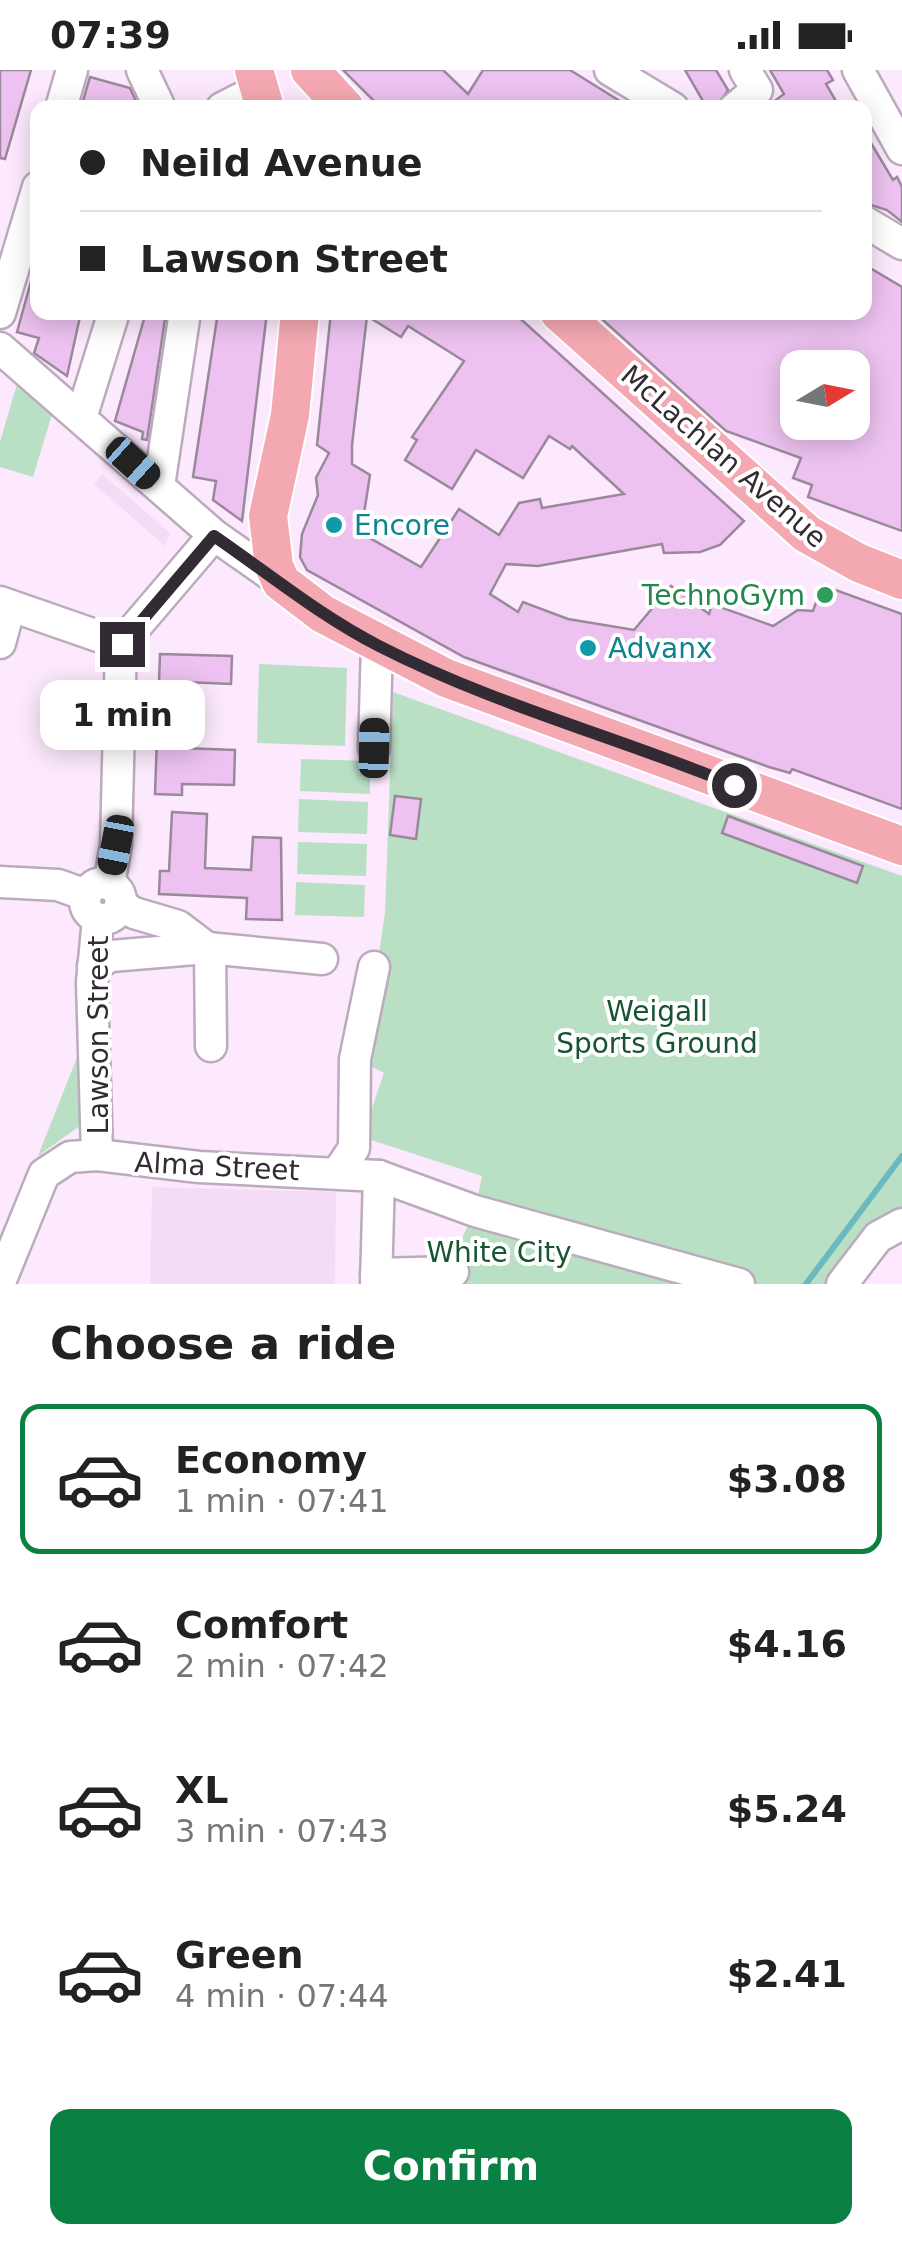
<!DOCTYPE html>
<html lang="en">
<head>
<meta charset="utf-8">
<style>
  body { margin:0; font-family:"DejaVu Sans",sans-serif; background:#f6f6f6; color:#222; height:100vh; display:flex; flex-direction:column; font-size:38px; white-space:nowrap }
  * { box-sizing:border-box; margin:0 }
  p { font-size:32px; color:#767676 }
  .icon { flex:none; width:55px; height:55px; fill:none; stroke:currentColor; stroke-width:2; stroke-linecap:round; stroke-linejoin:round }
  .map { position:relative; height:1214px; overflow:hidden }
  .details { display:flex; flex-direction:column; background:#fff; flex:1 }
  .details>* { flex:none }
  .hud { position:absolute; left:30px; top:30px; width:842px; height:220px; border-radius:20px; box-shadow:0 5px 25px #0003; display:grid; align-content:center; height:220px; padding:0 50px; background:#fff }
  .needle { width:65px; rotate:80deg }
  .buttons { position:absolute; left:780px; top:280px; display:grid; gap:20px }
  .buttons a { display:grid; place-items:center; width:90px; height:90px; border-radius:20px; background:#fff; box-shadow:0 5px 25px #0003; font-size:50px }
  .end { position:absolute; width:45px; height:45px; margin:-22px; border:12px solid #322b33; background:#fff; box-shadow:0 0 0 5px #fff }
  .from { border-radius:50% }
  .bubble { position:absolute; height:70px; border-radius:20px; background:#fff; box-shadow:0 5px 25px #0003; font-size:32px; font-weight:800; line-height:70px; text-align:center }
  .car { position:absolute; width:30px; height:60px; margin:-30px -15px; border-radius:12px; box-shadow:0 0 8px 2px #0007; background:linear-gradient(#222 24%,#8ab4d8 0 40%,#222 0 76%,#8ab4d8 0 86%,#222 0) }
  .hud b { display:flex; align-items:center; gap:35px; height:95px; font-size:38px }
  .hud b+b { border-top:2px solid #e0e0e0 }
  .hud i { width:25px; height:25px; background:#222 }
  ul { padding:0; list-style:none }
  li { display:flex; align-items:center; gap:30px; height:150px; margin:0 20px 15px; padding:0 30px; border:5px solid transparent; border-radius:20px }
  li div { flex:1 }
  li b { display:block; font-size:38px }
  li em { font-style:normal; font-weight:800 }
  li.current { border-color:#0b8043 }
  li>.icon { width:90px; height:90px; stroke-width:1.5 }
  h2 { padding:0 50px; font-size:45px; line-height:120px }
  .primary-button { display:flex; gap:20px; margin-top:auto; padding:20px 50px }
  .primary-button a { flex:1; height:115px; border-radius:20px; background:#0b8043; color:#fff; font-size:40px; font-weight:800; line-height:115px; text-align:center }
  .status { display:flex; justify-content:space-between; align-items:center; height:70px; padding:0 50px; background:#fff; direction:ltr }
  .status svg { height:28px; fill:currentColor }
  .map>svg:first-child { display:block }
  .built { fill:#f4dcf6 }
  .green { fill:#b9dfc4 }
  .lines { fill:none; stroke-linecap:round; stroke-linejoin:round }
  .stream { stroke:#6bb9c0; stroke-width:6 }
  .building { fill:#edc2f0; stroke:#9a899b; stroke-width:2.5; fill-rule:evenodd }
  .minor-casing { stroke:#bcaabd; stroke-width:35 }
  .major-casing { stroke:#fff; stroke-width:42 }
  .minor { stroke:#fff; stroke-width:30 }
  .major { stroke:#f4a9b2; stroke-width:38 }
  .route { stroke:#322b33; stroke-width:12 }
  .culture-dot { fill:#0f9aa8; stroke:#fff; stroke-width:4 }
  .leisure-dot { fill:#2e9e5b; stroke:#fff; stroke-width:4 }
  .labels { text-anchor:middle; stroke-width:8; stroke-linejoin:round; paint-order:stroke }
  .street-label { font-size:28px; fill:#322b33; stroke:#fff }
  .culture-label { font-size:28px; fill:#0d838f; stroke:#fff; text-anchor:start }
  .leisure-label { font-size:28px; fill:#27864d; stroke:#fff; text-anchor:end }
  .park-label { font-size:28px; fill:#175532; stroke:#fff }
</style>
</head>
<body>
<div class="status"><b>07:39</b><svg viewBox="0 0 49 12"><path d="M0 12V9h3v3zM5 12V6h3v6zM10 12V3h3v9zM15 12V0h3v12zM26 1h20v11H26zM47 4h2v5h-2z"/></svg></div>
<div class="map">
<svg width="902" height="1214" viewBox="0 0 902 1214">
  <rect width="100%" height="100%" fill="#fce9fd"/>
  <g class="built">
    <path d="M 102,404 L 170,463 L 165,476 L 94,414 Z"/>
    <path d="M 152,1117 L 336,1122 L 335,1214 L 150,1214 Z"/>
  </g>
  <g class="green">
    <path d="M 17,314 L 53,341 L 33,407 L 0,397 L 0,372 Z"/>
    <path d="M 259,594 L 347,598 L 345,676 L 257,673 Z"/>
    <path d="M 393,622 L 902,806 L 902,1145 L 830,1214 L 460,1214 L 463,1166 L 475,1141 L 482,1106 L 362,1067 L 384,1003 L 363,992 L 385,843 Z"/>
    <path d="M 301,689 L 370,691 L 370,724 L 300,721 Z"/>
    <path d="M 299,729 L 368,732 L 367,764 L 298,762 Z"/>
    <path d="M 298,772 L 367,774 L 366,806 L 297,804 Z"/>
    <path d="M 296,812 L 365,815 L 364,847 L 295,845 Z"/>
    <path d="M 78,985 L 81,1055 L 38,1086 Z"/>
  </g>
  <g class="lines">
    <path class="stream" d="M 806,1214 L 902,1086"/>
  </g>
  <g class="building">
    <path d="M 0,0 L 31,0 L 5,89 L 0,88 Z"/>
    <path d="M 343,0 L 443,0 L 468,24 L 483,0 L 570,0 L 631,38 L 381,38 Z"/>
    <path d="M 685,0 L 716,0 L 728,20 L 717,38 L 707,38 Z"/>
    <path d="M 770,0 L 827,0 L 833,10 L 826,14 L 840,38 L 765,38 L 784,24 Z"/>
    <path d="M 90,7 L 130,18 L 139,38 L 81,38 Z"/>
    <path d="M 865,63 L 893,110 L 897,107 L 902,117 L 902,152 L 887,140 L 865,133 Z"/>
    <path d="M 865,195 L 902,217 L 902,461 L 808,427 L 812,415 L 793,408 L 801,388 L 726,361 L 594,242 L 865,242 ZM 798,298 L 852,298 L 852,352 L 798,352 Z"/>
    <path d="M 33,204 L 38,205 L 38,242 L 81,242 L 67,306 L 34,283 L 39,268 L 17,262 Z"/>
    <path d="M 146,242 L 166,242 L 147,370 L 142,369 L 143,362 L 115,351 Z"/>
    <path d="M 218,242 L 267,242 L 242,451 L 213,430 L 216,411 L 193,407 Z"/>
    <path d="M 331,242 L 513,242 L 744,451 L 720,475 L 700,482 L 664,483 L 662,474 L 538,496 L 506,494 L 490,524 L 518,542 L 523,532 L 568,549 L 634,560 L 671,516 L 709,544 L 712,534 L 773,556 L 798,540 L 813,541 L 822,515 L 902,544 L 902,739 L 792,699 L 790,703 L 769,697 L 464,587 L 307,500 L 300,487 L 302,464 L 318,425 L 316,408 L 329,383 L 317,375 ZM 367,246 L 401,267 L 408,256 L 464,291 L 412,367 L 417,370 L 405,390 L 452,419 L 476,380 L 523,408 L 549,366 L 570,379 L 572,376 L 624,424 L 542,438 L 540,429 L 519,433 L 499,465 L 459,439 L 421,497 L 361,463 L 370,405 L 352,394 L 352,375 Z"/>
    <path d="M 160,584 L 232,586 L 231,614 L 185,612 L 183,678 L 235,680 L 234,715 L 182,714 L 182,725 L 155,724 Z"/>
    <path d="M 395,726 L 421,729 L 416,769 L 390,765 Z"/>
    <path d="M 172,742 L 207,744 L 205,798 L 251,800 L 253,767 L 281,768 L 282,850 L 246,849 L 247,828 L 159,824 L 160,801 L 169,801 Z"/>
    <path d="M 728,746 L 863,796 L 857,813 L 722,763 Z"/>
  </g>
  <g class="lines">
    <defs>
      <g id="minor">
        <path d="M 142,0 L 160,38"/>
        <path d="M 610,0 L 673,38"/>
        <path d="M 858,0 L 902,79"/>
        <path d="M 61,38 L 72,0"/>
        <path d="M 222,38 L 259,19"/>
        <path d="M 735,38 L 757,20 L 745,0"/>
        <path d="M 865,152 L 902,174"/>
        <path d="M 0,243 L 38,117"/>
        <path d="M 0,278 L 214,465 L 281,512"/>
        <path d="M 81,348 L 114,242"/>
        <path d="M 159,416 L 185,242"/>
        <path d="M 0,532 L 121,574"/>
        <path d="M 0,573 L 10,536"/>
        <path d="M 374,678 L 377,575"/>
        <path d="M 0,812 L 58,815 L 86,825"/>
        <circle cx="103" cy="831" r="18"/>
        <path d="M 109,815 L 116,775 L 121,574 L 214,465"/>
        <path d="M 120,834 L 134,843 L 178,856 L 207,878"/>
        <path d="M 210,878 L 211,976"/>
        <path d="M 93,896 L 111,886 L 207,878 L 322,889"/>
        <path d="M 97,1085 L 199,1097 L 379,1106 L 475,1141 L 739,1214"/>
        <path d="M 338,1102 L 354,1078 L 355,989 L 374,897"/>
        <path d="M 376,1204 L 453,1202"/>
        <path d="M 0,1212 L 44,1104 L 70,1087 L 97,1085 L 92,912 L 98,849"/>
        <path d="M 376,1214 L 379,1106"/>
        <path d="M 842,1214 L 878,1167 L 902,1154"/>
      </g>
      <g id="major">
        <path d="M 254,0 L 265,38"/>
        <path d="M 310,0 L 345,38"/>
        <path d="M 300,242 L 290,345 L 268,446 L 274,496 L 281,512 L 323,544 L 446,608 L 902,776"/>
        <path d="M 559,242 L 807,464 L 859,493 L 902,510"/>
      </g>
    </defs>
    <use href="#minor" class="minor-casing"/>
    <use href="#major" class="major-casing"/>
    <use href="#minor" class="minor"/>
    <use href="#major" class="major"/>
  </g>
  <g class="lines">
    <path class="route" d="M 122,574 L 214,466 C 268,503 320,546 379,576 C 492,634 617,667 734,715"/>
  </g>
  <g class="culture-dot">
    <circle cx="334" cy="455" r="10"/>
    <circle cx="588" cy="578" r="10"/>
  </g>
  <circle class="leisure-dot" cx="825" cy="525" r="10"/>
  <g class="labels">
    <g class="street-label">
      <text transform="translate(724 386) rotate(41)" y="10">McLachlan Avenue</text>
      <text transform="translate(98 965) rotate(-90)" y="10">Lawson Street</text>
      <text transform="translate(217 1096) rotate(3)" y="10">Alma Street</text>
    </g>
    <g class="culture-label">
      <text x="354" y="465">Encore</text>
      <text x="608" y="588">Advanx</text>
    </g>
    <g class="leisure-label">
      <text x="805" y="535">TechnoGym</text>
    </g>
    <g class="park-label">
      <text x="657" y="951">Weigall<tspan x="657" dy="32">Sports Ground</tspan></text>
      <text x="499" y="1192">White City</text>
    </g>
  </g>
</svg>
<div class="buttons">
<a><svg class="needle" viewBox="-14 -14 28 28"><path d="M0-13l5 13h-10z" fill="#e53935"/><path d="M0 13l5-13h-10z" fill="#767676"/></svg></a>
</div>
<i class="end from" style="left:734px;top:715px"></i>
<i class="end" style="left:122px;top:574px"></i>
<div class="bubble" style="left:40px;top:610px;width:165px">1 min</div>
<i class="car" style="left:133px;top:393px;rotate:132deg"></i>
<i class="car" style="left:374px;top:678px;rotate:1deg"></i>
<i class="car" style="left:116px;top:775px;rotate:191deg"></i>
<div class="hud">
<b><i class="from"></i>Neild Avenue</b>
<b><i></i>Lawson Street</b>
</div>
</div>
<section class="details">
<h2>Choose a ride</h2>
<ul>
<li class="current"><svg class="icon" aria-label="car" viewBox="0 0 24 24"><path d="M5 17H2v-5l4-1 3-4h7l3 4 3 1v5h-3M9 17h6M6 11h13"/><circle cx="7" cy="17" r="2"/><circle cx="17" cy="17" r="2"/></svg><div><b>Economy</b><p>1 min · 07:41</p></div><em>$3.08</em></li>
<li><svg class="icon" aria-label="car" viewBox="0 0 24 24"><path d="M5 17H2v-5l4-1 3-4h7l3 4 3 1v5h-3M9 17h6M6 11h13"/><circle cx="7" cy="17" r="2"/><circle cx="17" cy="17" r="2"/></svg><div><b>Comfort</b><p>2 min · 07:42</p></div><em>$4.16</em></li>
<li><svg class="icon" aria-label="car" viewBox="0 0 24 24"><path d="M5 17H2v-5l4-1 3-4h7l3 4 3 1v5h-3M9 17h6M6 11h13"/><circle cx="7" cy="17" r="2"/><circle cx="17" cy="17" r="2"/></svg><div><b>XL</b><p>3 min · 07:43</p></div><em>$5.24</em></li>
<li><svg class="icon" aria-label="car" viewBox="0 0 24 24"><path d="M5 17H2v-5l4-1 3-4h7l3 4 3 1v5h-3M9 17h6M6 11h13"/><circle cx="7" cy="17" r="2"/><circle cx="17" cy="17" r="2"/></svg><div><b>Green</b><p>4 min · 07:44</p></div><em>$2.41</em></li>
</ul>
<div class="primary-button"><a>Confirm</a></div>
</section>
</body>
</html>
